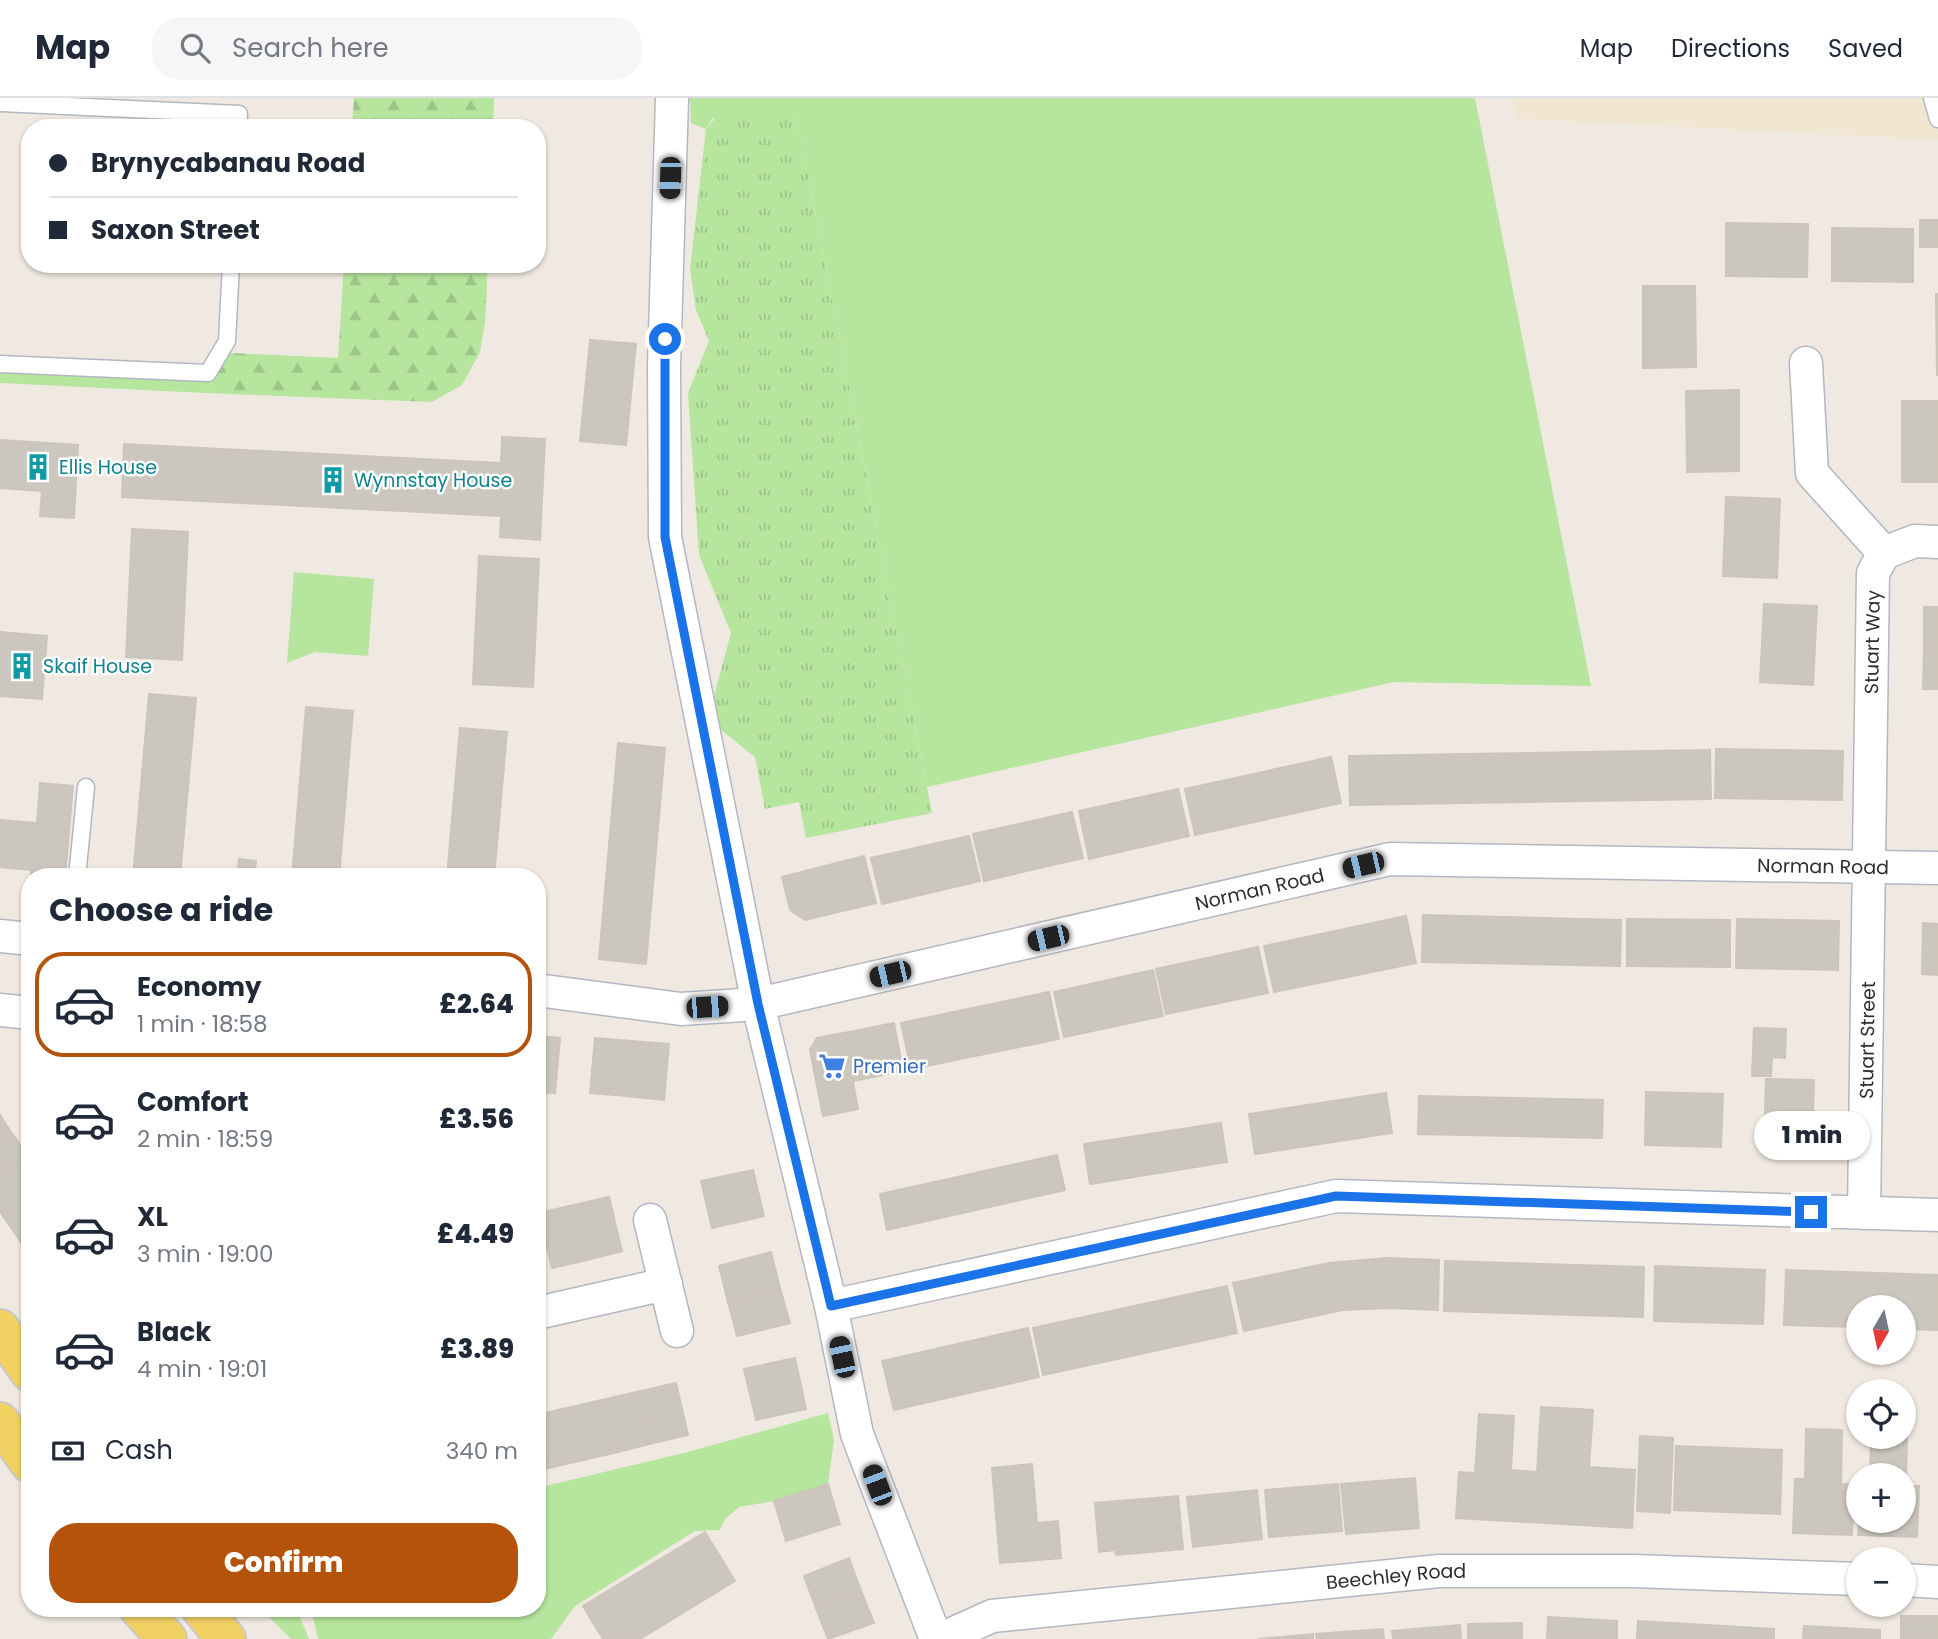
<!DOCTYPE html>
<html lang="en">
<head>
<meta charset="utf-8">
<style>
  body { margin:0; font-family:Poppins,sans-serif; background:#f6f6f7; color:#1f2937; height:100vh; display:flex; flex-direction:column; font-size:26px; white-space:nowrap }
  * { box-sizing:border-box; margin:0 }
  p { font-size:23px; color:#747a83 }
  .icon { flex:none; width:38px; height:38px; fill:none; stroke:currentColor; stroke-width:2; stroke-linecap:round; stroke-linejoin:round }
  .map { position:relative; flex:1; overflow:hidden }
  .details { position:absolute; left:21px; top:770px; width:525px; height:749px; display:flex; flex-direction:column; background:#fff; border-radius:28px; box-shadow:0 2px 5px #0004 }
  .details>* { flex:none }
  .guide { position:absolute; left:21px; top:21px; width:525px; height:154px; border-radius:28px; box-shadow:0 2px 5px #0004; display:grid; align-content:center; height:154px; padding:0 28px; background:#fff }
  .needle { width:46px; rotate:189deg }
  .buttons { position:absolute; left:1846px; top:1197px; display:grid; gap:14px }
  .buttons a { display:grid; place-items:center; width:70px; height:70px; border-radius:50%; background:#fff; box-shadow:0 2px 5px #0004; font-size:35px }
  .end { position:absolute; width:32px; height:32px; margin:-16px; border:9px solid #1a73e8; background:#fff; box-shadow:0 0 0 4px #fff }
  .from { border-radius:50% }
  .bubble { position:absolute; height:49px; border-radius:24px; background:#fff; box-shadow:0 2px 5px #0004; font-size:23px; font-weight:800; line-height:49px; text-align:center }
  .car { position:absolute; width:21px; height:42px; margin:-21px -10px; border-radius:9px; box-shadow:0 0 5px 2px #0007; background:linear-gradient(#222 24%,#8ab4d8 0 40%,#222 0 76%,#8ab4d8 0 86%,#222 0) }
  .guide b { display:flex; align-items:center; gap:24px; height:66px; font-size:26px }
  .guide b+b { border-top:2px solid #e0e1e3 }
  .guide i { width:18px; height:18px; background:#1f2937 }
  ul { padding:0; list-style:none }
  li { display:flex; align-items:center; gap:21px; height:105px; margin:0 14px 10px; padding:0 14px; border:4px solid transparent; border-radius:28px }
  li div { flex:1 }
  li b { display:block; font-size:26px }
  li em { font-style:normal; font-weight:800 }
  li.on { border-color:#b45309 }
  li>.icon { width:63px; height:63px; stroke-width:1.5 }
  h2 { padding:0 28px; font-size:32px; line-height:84px }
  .pay { display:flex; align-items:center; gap:18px; height:77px; padding:0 28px; font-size:26px }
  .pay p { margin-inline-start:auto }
  .action { display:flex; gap:14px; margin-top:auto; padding:14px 28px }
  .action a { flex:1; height:80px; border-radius:28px; background:#b45309; color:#fff; font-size:28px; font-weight:800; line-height:80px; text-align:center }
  header { display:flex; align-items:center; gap:42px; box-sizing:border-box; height:98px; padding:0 35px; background:#fff; border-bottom:2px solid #e0e1e3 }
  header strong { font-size:33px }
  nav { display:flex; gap:38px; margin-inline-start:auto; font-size:24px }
  .search { width:490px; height:63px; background:#f6f6f7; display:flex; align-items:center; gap:18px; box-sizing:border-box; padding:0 24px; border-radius:28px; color:#747a83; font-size:26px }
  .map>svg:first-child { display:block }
  .education { fill:#f0e6d1 }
  .grass { fill:#b6e59e }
  .forest { fill:url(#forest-firs) }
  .park { fill:url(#park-tufts) }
  .building { fill:#cbc7bf; stroke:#cbc5ba; stroke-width:2 }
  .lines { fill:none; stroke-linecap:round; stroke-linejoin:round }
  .service-casing { stroke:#b4b7c1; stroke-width:19 }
  .minor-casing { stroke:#b4b7c1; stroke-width:35 }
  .primary-casing { stroke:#c9c9c9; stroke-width:42 }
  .service { stroke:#fff; stroke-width:16 }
  .minor { stroke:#fff; stroke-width:32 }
  .primary { stroke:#f2d163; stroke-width:38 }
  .route { stroke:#1a73e8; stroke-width:9 }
  .labels { text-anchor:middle; stroke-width:5; stroke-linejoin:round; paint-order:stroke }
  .culture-label { font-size:19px; fill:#0d838f; stroke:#fff; text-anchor:start }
  .street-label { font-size:19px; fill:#2e2e2e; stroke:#fff }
  .shop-label { font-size:19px; fill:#366cbe; stroke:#fff; text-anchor:start }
</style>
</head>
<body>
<header>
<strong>Map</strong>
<div class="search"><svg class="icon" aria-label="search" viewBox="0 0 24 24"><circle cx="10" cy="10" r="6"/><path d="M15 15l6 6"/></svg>Search here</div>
<nav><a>Map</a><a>Directions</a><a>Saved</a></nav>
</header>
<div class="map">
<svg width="1938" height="1541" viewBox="0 0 1938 1541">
  <defs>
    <pattern id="forest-firs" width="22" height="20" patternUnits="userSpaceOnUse" patternTransform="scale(1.75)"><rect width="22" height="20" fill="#b6e59e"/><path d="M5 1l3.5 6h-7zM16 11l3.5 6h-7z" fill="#9dc588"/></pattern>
    <pattern id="park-tufts" width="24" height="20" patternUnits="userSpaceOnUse" patternTransform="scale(1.75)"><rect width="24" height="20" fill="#b6e59e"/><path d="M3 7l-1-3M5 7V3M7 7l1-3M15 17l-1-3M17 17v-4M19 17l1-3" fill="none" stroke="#9dc588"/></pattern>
  </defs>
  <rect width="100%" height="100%" fill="#efe9e1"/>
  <path class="education" d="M 1512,0 L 1938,0 L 1938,42 L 1517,21 Z"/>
  <g class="grass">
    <path d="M 690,0 L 1475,0 L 1591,588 L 1394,584 L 927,689 L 796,16 L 713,20 L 706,31 L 691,25 Z"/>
    <path d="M 0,272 L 213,282 L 205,295 L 0,285 Z"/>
    <path d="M 294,474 L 374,481 L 368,558 L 315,554 L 287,565 Z"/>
    <path d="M 828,1315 L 834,1342 L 828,1386 L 774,1403 L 739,1409 L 726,1420 L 720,1432 L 695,1433 L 575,1508 L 551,1541 L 318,1541 L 311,1510 L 537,1510 L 537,1390 L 688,1354 Z"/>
    <path d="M 260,1510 L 296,1510 L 309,1541 L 291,1541 Z"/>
  </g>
  <g class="forest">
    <path d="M 354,0 L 494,0 L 493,30 L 352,30 Z"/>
    <path d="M 344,166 L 488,166 L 485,225 L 480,254 L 462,287 L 432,304 L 205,295 L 230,255 L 338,260 Z"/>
  </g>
  <path class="park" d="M 722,12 L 796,16 L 932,715 L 806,740 L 799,704 L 765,711 L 755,659 L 720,631 L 712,615 L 715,594 L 731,535 L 699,457 L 688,295 L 709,243 L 696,212 L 690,171 L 706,31 Z"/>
  <g class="building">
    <rect x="1920" y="122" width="18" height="27"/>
    <path d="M 1726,125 L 1808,126 L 1807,179 L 1726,178 Z"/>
    <path d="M 1832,130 L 1913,131 L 1913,184 L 1832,183 Z"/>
    <path d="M 1643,188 L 1695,188 L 1696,269 L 1643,270 Z"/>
    <path d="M 1936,196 L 1938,196 L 1938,277 L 1937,277 Z"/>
    <path d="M 590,242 L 636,246 L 626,347 L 580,343 Z"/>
    <path d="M 1739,292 L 1739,373 L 1687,374 L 1686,293 Z"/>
    <rect x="1902" y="303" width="36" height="81"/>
    <path d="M 502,339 L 545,341 L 540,442 L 500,439 L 501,418 L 122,399 L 124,346 L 501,365 Z"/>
    <path d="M 0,342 L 78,347 L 74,420 L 40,418 L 42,393 L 0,390 Z"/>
    <path d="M 1726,399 L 1780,401 L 1777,480 L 1723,478 Z"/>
    <path d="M 132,431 L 188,434 L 182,562 L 126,559 Z"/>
    <path d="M 479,458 L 539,461 L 533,589 L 473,586 Z"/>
    <path d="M 1764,506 L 1817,508 L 1813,587 L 1760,584 Z"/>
    <rect x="1924" y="509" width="14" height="41"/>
    <path d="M 0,534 L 47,538 L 42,601 L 0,598 Z"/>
    <path d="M 1924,550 L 1938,550 L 1938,591 L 1923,591 Z"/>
    <path d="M 149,596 L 196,600 L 180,779 L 133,779 Z"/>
    <path d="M 306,609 L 353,613 L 339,779 L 292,779 Z"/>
    <path d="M 460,630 L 507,634 L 494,779 L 447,779 Z"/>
    <path d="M 618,645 L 665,650 L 646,866 L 599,861 Z"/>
    <path d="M 1716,651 L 1843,653 L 1842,702 L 1715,700 Z"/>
    <path d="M 1710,652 L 1711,701 L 1350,707 L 1349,658 Z"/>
    <path d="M 1331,659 L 1341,705 L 1195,737 L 1185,691 Z"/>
    <path d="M 40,685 L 73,688 L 65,779 L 31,779 L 31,772 L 0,769 L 0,722 L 37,725 Z"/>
    <path d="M 1178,691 L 1189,738 L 1089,761 L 1079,713 Z"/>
    <path d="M 1072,714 L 1083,760 L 984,783 L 973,736 Z"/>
    <path d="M 969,738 L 980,783 L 882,806 L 871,760 Z"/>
    <path d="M 864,758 L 876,805 L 805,822 L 790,812 L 782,779 Z"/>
    <path d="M 239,761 L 256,763 L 254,779 L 237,779 Z"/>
    <path d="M 1423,817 L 1621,822 L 1620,868 L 1422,864 Z"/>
    <path d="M 1406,818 L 1416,865 L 1274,894 L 1264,848 Z"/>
    <path d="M 1627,821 L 1730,822 L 1730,869 L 1627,868 Z"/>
    <path d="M 1737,821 L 1839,823 L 1838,872 L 1736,870 Z"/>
    <path d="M 1923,825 L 1938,826 L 1938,877 L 1922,876 Z"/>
    <path d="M 1258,849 L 1268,895 L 1166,916 L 1156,871 Z"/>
    <path d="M 1153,872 L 1163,918 L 1064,939 L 1054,894 Z"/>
    <path d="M 1049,894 L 1059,941 L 911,971 L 901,925 Z"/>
    <path d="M 894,925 L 903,973 L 853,983 L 844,935 Z"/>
    <path d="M 1754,930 L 1786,931 L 1785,960 L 1772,959 L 1771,978 L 1752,978 Z"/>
    <path d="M 844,935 L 858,1011 L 823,1018 L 810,952 L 817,940 Z"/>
    <path d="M 537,938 L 560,940 L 555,995 L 537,994 Z"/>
    <path d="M 595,940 L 631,943 L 627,998 L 590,995 Z"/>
    <path d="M 631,943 L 669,946 L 664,1002 L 627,998 Z"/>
    <path d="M 1766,981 L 1814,982 L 1812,1052 L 1764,1050 Z"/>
    <path d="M 1646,994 L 1723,996 L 1721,1049 L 1645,1047 Z"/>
    <path d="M 1386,995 L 1392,1035 L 1255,1056 L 1249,1016 Z"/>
    <path d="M 1419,998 L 1603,1002 L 1602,1040 L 1418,1036 Z"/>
    <path d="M 0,1017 L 9,1031 L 0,1038 Z"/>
    <path d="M 1221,1025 L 1227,1064 L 1090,1086 L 1084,1046 Z"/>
    <path d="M 9,1031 L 29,1060 L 0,1079 L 0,1038 Z"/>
    <path d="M 1057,1057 L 1065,1092 L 887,1132 L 880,1096 Z"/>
    <path d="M 29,1060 L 30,1101 L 3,1118 L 0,1113 L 0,1079 Z"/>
    <path d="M 753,1072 L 764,1118 L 712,1130 L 701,1083 Z"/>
    <path d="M 609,1099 L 622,1153 L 587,1162 L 574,1107 Z"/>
    <path d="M 30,1101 L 30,1142 L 23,1147 L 3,1118 Z"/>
    <path d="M 574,1107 L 587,1162 L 552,1170 L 539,1115 Z"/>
    <path d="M 30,1142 L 30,1157 L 23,1147 Z"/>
    <path d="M 771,1154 L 780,1190 L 728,1204 L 719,1168 Z"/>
    <path d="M 1387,1160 L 1439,1162 L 1438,1212 L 1390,1210 L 1343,1212 L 1244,1233 L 1233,1185 L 1329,1165 Z"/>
    <path d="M 1445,1163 L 1644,1169 L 1643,1219 L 1444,1213 Z"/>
    <path d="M 1655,1168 L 1765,1172 L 1763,1226 L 1654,1223 Z"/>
    <path d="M 1786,1172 L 1938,1177 L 1937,1232 L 1904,1231 L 1904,1209 L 1858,1209 L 1858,1229 L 1784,1227 Z"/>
    <path d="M 1227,1188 L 1237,1235 L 1043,1277 L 1033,1230 Z"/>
    <path d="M 780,1190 L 790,1225 L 737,1238 L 728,1204 Z"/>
    <path d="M 1028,1230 L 1039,1279 L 894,1312 L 882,1263 Z"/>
    <path d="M 795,1260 L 806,1311 L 756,1322 L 744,1271 Z"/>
    <path d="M 676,1285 L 688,1337 L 653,1345 L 641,1293 Z"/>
    <path d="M 641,1293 L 653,1345 L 618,1354 L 606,1301 Z"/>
    <path d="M 606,1301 L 618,1354 L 583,1362 L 571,1309 Z"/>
    <path d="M 571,1309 L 583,1362 L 549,1370 L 537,1317 Z"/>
    <path d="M 1541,1309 L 1593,1312 L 1589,1369 L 1635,1372 L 1632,1430 L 1456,1420 L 1459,1374 L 1475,1375 L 1479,1316 L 1514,1318 L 1511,1372 L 1537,1374 Z"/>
    <path d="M 537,1322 L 549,1370 L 537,1372 Z"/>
    <path d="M 1806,1331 L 1842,1332 L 1841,1386 L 1854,1386 L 1852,1437 L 1793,1435 L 1795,1381 L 1805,1381 Z"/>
    <path d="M 1904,1334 L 1907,1334 L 1906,1388 L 1919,1388 L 1917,1439 L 1858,1437 L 1859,1423 L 1904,1423 L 1904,1377 L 1870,1377 L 1871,1339 L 1904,1339 Z"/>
    <path d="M 1640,1338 L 1673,1340 L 1670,1415 L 1637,1413 Z"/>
    <path d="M 1676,1348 L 1782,1352 L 1780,1416 L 1674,1412 Z"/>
    <path d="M 1032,1366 L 1037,1425 L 1058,1423 L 1061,1460 L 1000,1465 L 992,1370 Z"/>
    <path d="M 1415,1380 L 1419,1430 L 1346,1436 L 1341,1386 Z"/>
    <path d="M 828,1386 L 840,1426 L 786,1443 L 774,1403 Z"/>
    <path d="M 1338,1386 L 1342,1433 L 1269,1439 L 1265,1392 Z"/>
    <path d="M 1257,1392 L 1262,1441 L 1193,1449 L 1187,1399 Z"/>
    <path d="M 1178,1398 L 1183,1451 L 1116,1457 L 1115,1452 L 1099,1454 L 1095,1405 Z"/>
    <path d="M 705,1434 L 735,1483 L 640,1541 L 603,1541 L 583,1508 Z"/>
    <path d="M 849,1460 L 861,1493 L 816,1510 L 804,1478 Z"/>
    <path d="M 861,1493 L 874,1525 L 828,1541 L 816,1510 Z"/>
    <rect x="1901" y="1518" width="37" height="23"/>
    <path d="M 1548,1519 L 1617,1523 L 1617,1541 L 1547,1541 Z"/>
    <path d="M 1638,1523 L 1774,1531 L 1774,1541 L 1637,1541 Z"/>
    <path d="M 1522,1525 L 1522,1541 L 1468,1541 L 1468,1526 Z"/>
    <path d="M 1460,1527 L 1461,1541 L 1393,1541 L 1392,1533 Z"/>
    <path d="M 1804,1528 L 1880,1532 L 1880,1541 L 1803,1541 Z"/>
    <path d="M 1383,1531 L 1384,1541 L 1317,1541 L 1316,1536 Z"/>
    <path d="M 1313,1536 L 1313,1541 L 1258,1541 Z"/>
  </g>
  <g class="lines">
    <defs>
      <g id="service">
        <path d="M 1932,0 L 1938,21"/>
        <path d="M 0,5 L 239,16 L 238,30"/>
        <path d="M 0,266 L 208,275 L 227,243 L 231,166"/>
        <path d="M 77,779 L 86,689"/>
      </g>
      <g id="minor">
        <path d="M 672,0 L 664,268 L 665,439 L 758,906 L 831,1208 L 857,1336 L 936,1541"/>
        <path d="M 1806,265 L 1812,375 L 1884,455 L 1873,475 L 1864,1115"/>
        <path d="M 1884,455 L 1915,443 L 1938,444"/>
        <path d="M 0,838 L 30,841"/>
        <path id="s1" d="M 537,892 L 681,911 L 758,906 L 1390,761 L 1938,770"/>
        <path d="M 0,912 L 30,915"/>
        <path d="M 650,1122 L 677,1233"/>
        <path d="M 831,1208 L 1336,1098 L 1938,1117"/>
        <path d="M 537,1215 L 666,1186"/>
        <path d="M 1904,1482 L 1938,1484"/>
        <path id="s2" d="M 941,1541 L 992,1518 L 1439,1473 L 1634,1473 L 1858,1481"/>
      </g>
      <g id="primary">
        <path d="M 0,1231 L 30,1274"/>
        <path d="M 0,1324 L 30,1365"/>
        <path d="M 139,1510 L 167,1541"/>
        <path d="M 201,1510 L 226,1541"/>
      </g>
    </defs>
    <use href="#service" class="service-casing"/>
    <use href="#minor" class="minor-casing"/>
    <use href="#primary" class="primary-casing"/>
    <use href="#service" class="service"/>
    <use href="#minor" class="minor"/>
    <use href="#primary" class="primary"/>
  </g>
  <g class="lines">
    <path class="route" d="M 665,241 L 665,439 L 758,906 L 831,1208 L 1336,1098 L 1811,1114"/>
  </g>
  <defs>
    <symbol id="building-bare" viewBox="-9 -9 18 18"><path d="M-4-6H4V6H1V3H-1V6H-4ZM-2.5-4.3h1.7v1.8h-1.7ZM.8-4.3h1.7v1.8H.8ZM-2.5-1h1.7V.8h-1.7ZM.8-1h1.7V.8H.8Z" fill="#0f9aa8" stroke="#fff" stroke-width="2.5" paint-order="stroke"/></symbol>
    <symbol id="supermarket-bare" viewBox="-9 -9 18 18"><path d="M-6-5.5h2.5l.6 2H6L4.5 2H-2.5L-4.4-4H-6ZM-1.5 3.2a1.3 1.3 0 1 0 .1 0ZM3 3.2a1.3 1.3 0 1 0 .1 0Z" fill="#3f7fe0" stroke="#fff" stroke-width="2.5" paint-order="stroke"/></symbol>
  </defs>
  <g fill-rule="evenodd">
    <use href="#building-bare" x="19" y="350" width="38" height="38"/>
    <use href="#building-bare" x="314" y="363" width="38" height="38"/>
    <use href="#building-bare" x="3" y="549" width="38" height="38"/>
    <use href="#supermarket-bare" x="813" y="949" width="38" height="38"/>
  </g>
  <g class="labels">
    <g class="culture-label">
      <text x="59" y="376">Ellis House</text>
      <text x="354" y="389">Wynnstay House</text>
      <text x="43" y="575">Skaif House</text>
    </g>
    <g class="street-label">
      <text transform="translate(1872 544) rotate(-89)" y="7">Stuart Way</text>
      <text dy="7" stroke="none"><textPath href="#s1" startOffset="1304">Norman Road</textPath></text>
      <text dy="7" stroke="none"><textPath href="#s1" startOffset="737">Norman Road</textPath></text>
      <text transform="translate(1867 942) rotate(-89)" y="7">Stuart Street</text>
      <text dy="7" stroke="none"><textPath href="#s2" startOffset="462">Beechley Road</textPath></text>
    </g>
    <g class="shop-label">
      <text x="853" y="975">Premier</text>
    </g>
  </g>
</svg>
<div class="buttons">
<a><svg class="needle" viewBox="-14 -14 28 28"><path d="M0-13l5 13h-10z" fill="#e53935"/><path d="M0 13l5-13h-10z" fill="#747a83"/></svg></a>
<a><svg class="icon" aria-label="locate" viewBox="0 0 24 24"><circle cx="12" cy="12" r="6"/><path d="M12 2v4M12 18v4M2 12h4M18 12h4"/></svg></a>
<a>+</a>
<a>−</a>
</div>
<i class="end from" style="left:665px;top:241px"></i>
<i class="end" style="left:1811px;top:1114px"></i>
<div class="bubble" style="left:1754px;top:1013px;width:116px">1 min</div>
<i class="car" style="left:670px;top:80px;rotate:182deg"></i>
<i class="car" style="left:1363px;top:767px;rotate:257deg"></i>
<i class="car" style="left:1048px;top:840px;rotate:257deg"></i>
<i class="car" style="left:890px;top:876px;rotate:257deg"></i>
<i class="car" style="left:707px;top:909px;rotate:86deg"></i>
<i class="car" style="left:842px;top:1259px;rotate:348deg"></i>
<i class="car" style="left:877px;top:1387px;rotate:339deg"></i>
<div class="guide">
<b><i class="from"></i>Brynycabanau Road</b>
<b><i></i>Saxon Street</b>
</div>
<section class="details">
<h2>Choose a ride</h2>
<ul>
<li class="on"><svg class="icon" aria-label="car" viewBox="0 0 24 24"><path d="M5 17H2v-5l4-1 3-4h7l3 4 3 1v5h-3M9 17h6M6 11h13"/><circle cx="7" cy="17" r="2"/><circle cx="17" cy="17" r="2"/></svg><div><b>Economy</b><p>1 min · 18:58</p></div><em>£2.64</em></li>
<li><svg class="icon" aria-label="car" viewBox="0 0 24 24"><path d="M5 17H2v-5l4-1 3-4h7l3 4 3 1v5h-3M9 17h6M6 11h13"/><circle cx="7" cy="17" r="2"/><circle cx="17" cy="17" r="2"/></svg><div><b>Comfort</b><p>2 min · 18:59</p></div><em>£3.56</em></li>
<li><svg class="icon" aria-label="car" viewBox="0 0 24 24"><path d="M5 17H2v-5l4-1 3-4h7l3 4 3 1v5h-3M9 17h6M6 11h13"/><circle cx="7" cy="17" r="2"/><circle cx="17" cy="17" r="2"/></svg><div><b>XL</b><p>3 min · 19:00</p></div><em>£4.49</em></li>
<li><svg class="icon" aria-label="car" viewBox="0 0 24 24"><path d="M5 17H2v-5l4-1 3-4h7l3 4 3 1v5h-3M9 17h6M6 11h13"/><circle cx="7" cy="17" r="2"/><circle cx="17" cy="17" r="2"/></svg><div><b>Black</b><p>4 min · 19:01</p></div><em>£3.89</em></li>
</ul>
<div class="pay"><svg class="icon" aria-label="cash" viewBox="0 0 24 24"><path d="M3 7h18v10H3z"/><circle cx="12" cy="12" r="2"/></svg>Cash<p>340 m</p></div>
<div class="action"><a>Confirm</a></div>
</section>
</div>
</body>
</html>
